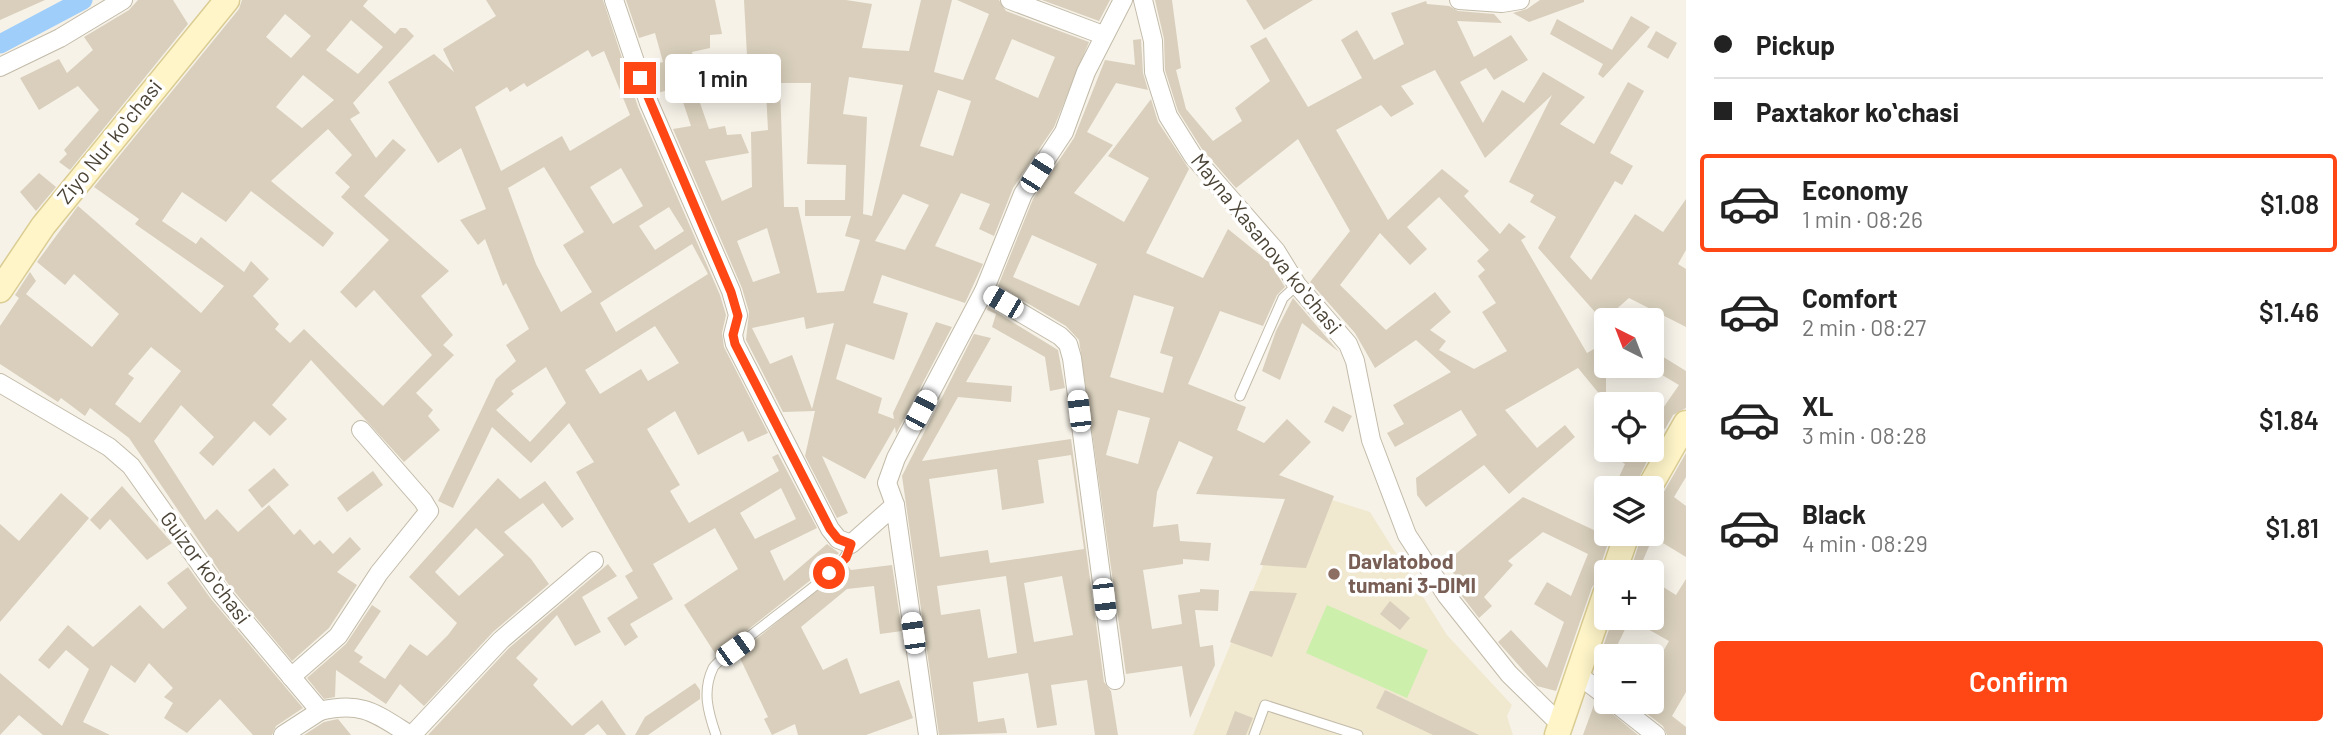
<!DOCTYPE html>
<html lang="en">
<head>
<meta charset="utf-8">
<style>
  body { margin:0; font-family:Barlow,sans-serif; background:#f2f2f2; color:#222; height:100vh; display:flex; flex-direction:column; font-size:26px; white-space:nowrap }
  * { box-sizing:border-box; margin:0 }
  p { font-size:23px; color:#767676 }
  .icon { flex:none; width:38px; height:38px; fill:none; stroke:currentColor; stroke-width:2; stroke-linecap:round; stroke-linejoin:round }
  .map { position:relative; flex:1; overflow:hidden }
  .drawer { display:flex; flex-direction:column; background:#fff; width:665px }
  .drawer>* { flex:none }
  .top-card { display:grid; align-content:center; height:154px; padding:0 28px; background:#fff }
  .needle { width:46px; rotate:318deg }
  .buttons { position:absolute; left:1594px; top:308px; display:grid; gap:14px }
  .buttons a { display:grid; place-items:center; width:70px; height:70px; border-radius:7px; background:#fff; box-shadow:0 4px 18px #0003; font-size:35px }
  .end { position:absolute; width:32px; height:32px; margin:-16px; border:9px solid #ff4716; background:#fff; box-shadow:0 0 0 4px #fff }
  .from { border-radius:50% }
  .bubble { position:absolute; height:49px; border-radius:7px; background:#fff; box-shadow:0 4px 18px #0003; font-size:23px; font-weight:600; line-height:49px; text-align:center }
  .car { position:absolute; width:21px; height:42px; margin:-21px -10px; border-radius:9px; box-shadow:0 0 5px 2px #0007; background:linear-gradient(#fff 24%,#345 0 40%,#fff 0 76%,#345 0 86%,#fff 0) }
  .top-card b { display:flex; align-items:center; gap:24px; height:66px; font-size:26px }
  .top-card b+b { border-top:2px solid #e0e0e0 }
  .top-card i { width:18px; height:18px; background:#222 }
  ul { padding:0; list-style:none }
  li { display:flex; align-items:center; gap:21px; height:98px; margin:0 14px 10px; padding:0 14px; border:4px solid transparent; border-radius:7px }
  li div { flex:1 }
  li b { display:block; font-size:26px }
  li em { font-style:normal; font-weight:600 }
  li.current { border-color:#ff4716 }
  li>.icon { width:63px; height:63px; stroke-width:1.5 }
  .action { display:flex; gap:14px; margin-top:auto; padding:14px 28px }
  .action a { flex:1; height:80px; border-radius:7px; background:#ff4716; color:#fff; font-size:28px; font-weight:600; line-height:80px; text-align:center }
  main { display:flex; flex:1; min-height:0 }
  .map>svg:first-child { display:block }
  .education { fill:#f0e9d0 }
  .green { fill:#ccefac }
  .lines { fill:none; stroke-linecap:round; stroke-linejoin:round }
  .canal { stroke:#9ecef9; stroke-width:19 }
  .building { fill:#d9cfbc; fill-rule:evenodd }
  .lane-casing { stroke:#c3bba9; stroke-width:11 }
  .street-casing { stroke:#c3bba9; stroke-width:20 }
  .secondary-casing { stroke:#dacc92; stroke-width:27 }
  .lane { stroke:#fff; stroke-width:9 }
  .street { stroke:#fff; stroke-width:18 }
  .secondary { stroke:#fff5c9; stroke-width:24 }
  .route { stroke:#ff4716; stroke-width:9 }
  .education-dot { fill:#8d6e63; stroke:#fff; stroke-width:2.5 }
  .labels { text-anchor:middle; stroke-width:7; stroke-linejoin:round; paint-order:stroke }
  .street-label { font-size:21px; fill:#4a4335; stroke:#fff }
  .education-label { font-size:21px; font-weight:bold; fill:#785e54; stroke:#fff; text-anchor:start }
</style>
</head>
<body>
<main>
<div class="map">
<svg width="1686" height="735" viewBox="0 0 1686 735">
  <rect width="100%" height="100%" fill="#f6f2e8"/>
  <path class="education" d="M 1295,488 L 1370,512 L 1447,635 L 1512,705 L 1507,716 L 1513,735 L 1193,735 Z"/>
  <path class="green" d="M 1327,605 L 1428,650 L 1407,698 L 1306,653 Z"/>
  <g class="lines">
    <path class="canal" d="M 0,44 L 83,0"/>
  </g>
  <g class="building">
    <path d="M 0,0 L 45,0 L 0,20 Z"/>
    <path d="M 138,0 L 173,0 L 188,24 L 70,170 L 59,162 L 67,154 L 64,150 L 99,110 L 78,86 L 39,110 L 20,78 L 59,59 L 67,73 L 93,50 L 84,37 L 129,10 Z"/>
    <path d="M 242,0 L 368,0 L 363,6 L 395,34 L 400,28 L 406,28 L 414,36 L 353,103 L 360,113 L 350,119 L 376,158 L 393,139 L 406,150 L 364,196 L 449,271 L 421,296 L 453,335 L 443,345 L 454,355 L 416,393 L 433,410 L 428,416 L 440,430 L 404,462 L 311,360 L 272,405 L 287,419 L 270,436 L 254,421 L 213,466 L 199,453 L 214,437 L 181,405 L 154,441 L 205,520 L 217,509 L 238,532 L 269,505 L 294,535 L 300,529 L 314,545 L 320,540 L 333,554 L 350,537 L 361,549 L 337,572 L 357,585 L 329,628 L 292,661 L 229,585 L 129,438 L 90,408 L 85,416 L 61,398 L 58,402 L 0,364 L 0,326 L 19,298 L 15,295 L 30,272 L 36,281 L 26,294 L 92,347 L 119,314 L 74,274 L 65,285 L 37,262 L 78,206 L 201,313 L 224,286 L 135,224 L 139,219 L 94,187 L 239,9 ZM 285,14 L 311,36 L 291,58 L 266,37 ZM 351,20 L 383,47 L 358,74 L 326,50 ZM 303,75 L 334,100 L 302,128 L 276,107 ZM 328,129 L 352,155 L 335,173 L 350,187 L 341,197 L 389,240 L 340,292 L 356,308 L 374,290 L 432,355 L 383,406 L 304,329 L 290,343 L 275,329 L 279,324 L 253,296 L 269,279 L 251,261 L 244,272 L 201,237 L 196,244 L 162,221 L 182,192 L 226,222 L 251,191 L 323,247 L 334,233 L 271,181 ZM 151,347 L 181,371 L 140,423 L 115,404 L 134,378 L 128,374 Z"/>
    <path d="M 486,0 L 603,0 L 638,107 L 720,295 L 726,315 L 722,333 L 724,347 L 768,433 L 748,442 L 743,431 L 698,455 L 675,411 L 647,429 L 680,485 L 670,491 L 689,523 L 779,471 L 772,457 L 778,454 L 817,528 L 770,551 L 784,581 L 827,544 L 839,553 L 812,579 L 716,655 L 684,605 L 738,569 L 715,528 L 653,564 L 673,599 L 630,624 L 638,637 L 625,646 L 607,618 L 638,598 L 625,576 L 633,571 L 576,472 L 594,462 L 569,423 L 531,463 L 492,427 L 453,508 L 438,501 L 496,379 L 516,361 L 506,345 L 529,329 L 506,283 L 503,286 L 485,239 L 478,245 L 460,220 L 486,209 L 461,148 L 438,163 L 388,82 L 434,54 L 454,72 L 443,49 L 496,16 ZM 588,50 L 592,57 L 604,51 L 630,115 L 570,151 L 562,136 L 501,171 L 475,107 L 507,87 L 510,92 L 524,83 L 527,87 ZM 544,167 L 584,232 L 563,245 L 592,292 L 561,312 L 536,264 L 508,188 ZM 621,168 L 643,206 L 613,224 L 590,187 ZM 669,207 L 684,231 L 655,250 L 639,226 ZM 692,244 L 708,274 L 616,332 L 600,303 ZM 655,326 L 679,363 L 648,381 L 641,369 L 600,394 L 585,370 ZM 546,367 L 566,403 L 530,442 L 496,410 L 514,394 L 511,391 ZM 781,488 L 796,519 L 755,539 L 740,513 Z"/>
    <path d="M 626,0 L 715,0 L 722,34 L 710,35 L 710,48 L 692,52 L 699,82 L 717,76 L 723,91 L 699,100 L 709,129 L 725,126 L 727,135 L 741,134 L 749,153 L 705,161 L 722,201 L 752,187 L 751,132 L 768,130 L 765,73 L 748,74 L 744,0 L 846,0 L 872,4 L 862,48 L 909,51 L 921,0 L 952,0 L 934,72 L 963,80 L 989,14 L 957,0 L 999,0 L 1006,11 L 1089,42 L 1054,127 L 1013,188 L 994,236 L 979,229 L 990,204 L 961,193 L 935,246 L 983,264 L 965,303 L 882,275 L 873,303 L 908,313 L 894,360 L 846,344 L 836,379 L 882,398 L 878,413 L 894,419 L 893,413 L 936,322 L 952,327 L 896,434 L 895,427 L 865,479 L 822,456 L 848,513 L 837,518 L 805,456 L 815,411 L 783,412 L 746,340 L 749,312 L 742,288 L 673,129 L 691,126 L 678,87 L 658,93 L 648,66 L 663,62 L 655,33 L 639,38 ZM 1012,39 L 1055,57 L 1038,98 L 995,79 ZM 849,77 L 903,85 L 872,216 L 863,214 L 867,117 L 843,114 ZM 780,83 L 811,83 L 807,164 L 846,165 L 845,200 L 805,200 L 805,216 L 851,216 L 845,236 L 860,240 L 844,291 L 817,293 L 798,207 L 784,207 ZM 938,90 L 971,101 L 953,156 L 920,146 ZM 903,194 L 929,205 L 905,250 L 875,241 ZM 767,228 L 780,273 L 753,282 L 737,241 ZM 804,317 L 806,329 L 834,323 L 812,409 L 792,355 L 770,364 L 752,328 Z"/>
    <path d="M 1042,0 L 1110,0 L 1099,21 Z"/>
    <path d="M 1155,0 L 1172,0 L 1181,68 L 1176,70 L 1186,109 L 1213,141 L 1242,121 L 1235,108 L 1270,81 L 1250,46 L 1266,37 L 1308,107 L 1362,78 L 1341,40 L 1357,30 L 1374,60 L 1404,44 L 1391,13 L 1426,1 L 1427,4 L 1449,6 L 1458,11 L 1494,14 L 1502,23 L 1457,21 L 1474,57 L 1511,35 L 1528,60 L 1494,80 L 1486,68 L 1460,82 L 1483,123 L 1502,90 L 1524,103 L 1543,72 L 1585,97 L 1560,124 L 1594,144 L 1628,82 L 1644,91 L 1610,153 L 1633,166 L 1622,185 L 1615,181 L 1570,257 L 1591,280 L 1635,214 L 1663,232 L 1686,199 L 1686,250 L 1678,264 L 1686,269 L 1686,327 L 1629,298 L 1603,321 L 1538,248 L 1556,217 L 1530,202 L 1534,195 L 1509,182 L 1552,95 L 1485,158 L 1435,70 L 1401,86 L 1414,104 L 1391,117 L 1381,105 L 1336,130 L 1388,220 L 1442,169 L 1469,191 L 1464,196 L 1500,234 L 1509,223 L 1526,237 L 1521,240 L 1587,353 L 1606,342 L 1606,402 L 1578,368 L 1505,410 L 1537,448 L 1565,425 L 1575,437 L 1509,494 L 1484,465 L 1426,507 L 1417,495 L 1416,478 L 1477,435 L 1461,410 L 1395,447 L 1387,433 L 1404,424 L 1393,405 L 1451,372 L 1416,340 L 1375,368 L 1355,333 L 1310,282 L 1350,231 L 1298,139 L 1236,188 L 1202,149 L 1178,111 L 1165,70 L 1164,39 ZM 1439,197 L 1489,250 L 1477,261 L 1485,270 L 1478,276 L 1496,303 L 1482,312 L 1507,351 L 1474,369 L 1439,350 L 1446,341 L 1430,330 L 1451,312 L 1435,292 L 1386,330 L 1340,285 L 1380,233 L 1410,265 L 1427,249 L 1407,227 Z"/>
    <path d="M 1246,0 L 1313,0 L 1264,30 Z"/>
    <path d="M 1540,0 L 1584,0 L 1584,2 L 1529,22 L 1513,13 L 1527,9 Z"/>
    <path d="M 1631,16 L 1650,27 L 1603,78 L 1598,74 L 1603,64 L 1550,34 L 1557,19 L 1612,50 Z"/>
    <path d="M 1656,31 L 1677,43 L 1668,59 L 1647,47 Z"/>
    <path d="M 1141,39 L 1143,73 L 1148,90 L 1116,83 L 1087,132 L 1113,145 L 1074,193 L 1124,222 L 1149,178 L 1108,156 L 1151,99 L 1158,122 L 1189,169 L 1146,253 L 1203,278 L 1228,229 L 1270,263 L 1285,287 L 1277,295 L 1263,326 L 1220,311 L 1188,384 L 1246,407 L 1237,430 L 1264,443 L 1287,419 L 1311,442 L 1279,475 L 1334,496 L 1306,568 L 1260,565 L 1285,499 L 1196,494 L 1213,457 L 1179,441 L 1157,492 L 1153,527 L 1178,524 L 1180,541 L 1211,543 L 1209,561 L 1183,559 L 1183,564 L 1143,570 L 1152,629 L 1182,624 L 1178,595 L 1200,592 L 1200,589 L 1219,590 L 1218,611 L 1195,610 L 1200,647 L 1213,645 L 1215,665 L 1190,718 L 1182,666 L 1126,674 L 1079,340 L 1066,326 L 998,286 L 1033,199 L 1074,138 L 1105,60 L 1135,65 L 1133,40 ZM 1032,235 L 1097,264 L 1079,306 L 1013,277 ZM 1134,295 L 1174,307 L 1160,353 L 1173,357 L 1163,393 L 1110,377 ZM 1118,410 L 1150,418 L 1138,464 L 1106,455 Z"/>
    <path d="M 39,173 L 56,187 L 36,211 L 20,192 Z"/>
    <path d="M 1293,298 L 1339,352 L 1302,323 L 1280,380 L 1262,371 L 1276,331 Z"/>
    <path d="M 988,307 L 1058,350 L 1065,388 L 1050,391 L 1045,357 L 992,327 L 996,314 L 987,310 Z"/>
    <path d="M 974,334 L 991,338 L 966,382 L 1012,386 L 1011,402 L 958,397 L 922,461 L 1071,439 L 1104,682 L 1111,691 L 1118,735 L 1095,735 L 1087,680 L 1051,685 L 1057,725 L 1037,728 L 1028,673 L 973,682 L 978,722 L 1004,718 L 1007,733 L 939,735 L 902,476 ZM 1071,455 L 1084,549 L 990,563 L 988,550 L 940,557 L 929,479 L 997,469 L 1002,510 L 1044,503 L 1038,460 ZM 1006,576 L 1017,653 L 988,658 L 980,609 L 941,615 L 937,586 ZM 1062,576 L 1073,635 L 1034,642 L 1024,583 Z"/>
    <path d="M 1652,350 L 1686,371 L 1686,408 L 1673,415 L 1665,429 L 1652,422 L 1652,406 L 1661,411 L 1679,385 L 1652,369 Z"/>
    <path d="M 1333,406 L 1352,416 L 1343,432 L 1324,422 Z"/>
    <path d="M 1605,450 L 1633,450 L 1648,459 L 1634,488 L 1614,488 L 1625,464 Z"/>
    <path d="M 1686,453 L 1686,477 L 1674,497 L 1686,506 L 1686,557 L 1653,537 L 1638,572 L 1630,572 L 1642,534 L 1652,534 L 1652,502 L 1662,495 Z"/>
    <path d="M 274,468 L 289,485 L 262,508 L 248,490 Z"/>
    <path d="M 373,471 L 383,485 L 347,512 L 337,498 Z"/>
    <path d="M 498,478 L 520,499 L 545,481 L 574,519 L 562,528 L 543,503 L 504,532 L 531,559 L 549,584 L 493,632 L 424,706 L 400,684 L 386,704 L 336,670 L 335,697 L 324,699 L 307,678 L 346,644 L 372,605 L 381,611 L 354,651 L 363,657 L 359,662 L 385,679 L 410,644 L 427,656 L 448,635 L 457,623 L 409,577 ZM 476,528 L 504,555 L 459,596 L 435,572 Z"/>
    <path d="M 122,486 L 172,543 L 147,560 L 110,519 L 100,530 L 90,520 Z"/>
    <path d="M 61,493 L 89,518 L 0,622 L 0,524 L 19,541 Z"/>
    <path d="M 1523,497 L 1596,531 L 1606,506 L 1606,534 L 1611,534 L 1600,567 L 1601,578 L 1592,587 L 1556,691 L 1537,686 L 1498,642 L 1511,630 L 1547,668 L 1564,622 L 1534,604 L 1547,582 L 1571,596 L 1588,554 L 1543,532 L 1508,561 L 1513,565 L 1484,597 L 1492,606 L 1479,618 L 1455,587 L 1460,581 L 1445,563 Z"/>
    <path d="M 608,564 L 617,576 L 582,597 L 601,632 L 575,646 L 557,615 L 516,658 L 538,679 L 533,685 L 572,726 L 602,700 L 626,735 L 607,735 L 598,724 L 584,735 L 428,735 L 509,648 Z"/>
    <path d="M 847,565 L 851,570 L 892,565 L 902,631 L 880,634 L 874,586 L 847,589 L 801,627 L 823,670 L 847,658 L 860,694 L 899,680 L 913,718 L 866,735 L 798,735 L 795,724 L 772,735 L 764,719 L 768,717 L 738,654 Z"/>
    <path d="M 188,567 L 211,599 L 303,708 L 276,726 L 272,735 L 253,735 L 220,699 L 187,733 L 164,718 L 173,703 L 164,697 L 173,688 L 149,663 L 135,683 L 111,665 L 83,722 L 110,735 L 43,735 L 19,715 L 0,735 L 0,673 L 62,726 L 89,669 L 66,650 L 49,669 L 38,660 L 68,625 L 93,647 L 140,605 L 163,629 L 187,608 L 167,583 Z"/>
    <path d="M 1686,579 L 1686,692 L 1672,716 L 1686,727 L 1686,735 L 1667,735 L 1663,726 L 1632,702 L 1652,702 L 1652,671 L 1669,641 L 1630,619 L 1612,656 L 1606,656 L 1606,682 L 1594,673 L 1613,618 L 1652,618 L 1652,580 L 1676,595 Z"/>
    <path d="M 1250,591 L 1297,593 L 1272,657 L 1230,642 Z"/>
    <path d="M 1390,601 L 1410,618 L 1400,630 L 1380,614 Z"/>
    <path d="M 695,683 L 700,690 L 700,699 L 648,735 L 635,735 L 645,717 Z"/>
    <path d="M 1385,690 L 1479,735 L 1433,735 L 1376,708 Z"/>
    <path d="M 1595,702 L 1604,707 L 1638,735 L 1583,735 Z"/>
    <path d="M 1235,711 L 1253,718 L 1246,735 L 1226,735 Z"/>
    <path d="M 338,719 L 351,735 L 304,735 L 324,722 Z"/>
  </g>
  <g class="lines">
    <defs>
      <g id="lane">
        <path d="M 1240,396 L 1283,298 L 1297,285"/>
        <path d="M 716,735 C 708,712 702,691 713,668 C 717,659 802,597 817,584 C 831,571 845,563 851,544"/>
        <path d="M 1254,735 L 1265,705 L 1358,735"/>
      </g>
      <g id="street">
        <path d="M 614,0 L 649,103 L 731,291 L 738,315 L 733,335 L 735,344 L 830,529 L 838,539 L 851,544 L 895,505 L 928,735"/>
        <path d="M 1010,0 L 1103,35"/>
        <path d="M 1143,0 L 1153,41 L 1154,72 L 1168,116 L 1193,156 L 1276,251 L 1297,285 L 1348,344 L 1355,361 L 1371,440 L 1407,535 L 1447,596 L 1509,674 L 1561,725"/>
        <path d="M 1459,0 L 1502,3 L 1520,0"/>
        <path d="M 0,67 L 60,38 L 123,0"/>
        <path d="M 984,291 L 1060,336 L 1068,344 L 1072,358 L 1115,680"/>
        <path d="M 0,383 L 109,447 L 131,466 L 220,592 L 320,711 C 362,701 375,713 410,735"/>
        <path d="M 895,505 L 887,483 L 896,458 L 984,291 L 1023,194 L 1064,132 L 1086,72 L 1123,0"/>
        <path d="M 1577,674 L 1606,696"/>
        <path d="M 291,677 L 338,636 L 379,573 L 429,511 L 423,501 L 361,430"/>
        <path d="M 1614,702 L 1656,735"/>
        <path d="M 283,735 L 320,711"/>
        <path d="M 412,735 L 501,640 L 594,561"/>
      </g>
      <g id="secondary">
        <path d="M 0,290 L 43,226 L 227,0"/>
        <path d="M 1649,488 L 1686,423"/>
        <path d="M 1614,572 L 1627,534"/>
        <path d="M 1557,735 L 1606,592"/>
      </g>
    </defs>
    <use href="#lane" class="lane-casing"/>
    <use href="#street" class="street-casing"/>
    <use href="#secondary" class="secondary-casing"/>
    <use href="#lane" class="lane"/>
    <use href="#street" class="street"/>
    <use href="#secondary" class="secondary"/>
  </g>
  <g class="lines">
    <path class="route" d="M 640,78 L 731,292 L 738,316 L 733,335 L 735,344 L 830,529 L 838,539 L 851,544 L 846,558 L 829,573"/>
  </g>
  <circle class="education-dot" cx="1334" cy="574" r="7"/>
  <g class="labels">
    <g class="street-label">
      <text transform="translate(110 142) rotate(-51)" y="7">Ziyo Nur koʻchasi</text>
      <text transform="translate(1266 244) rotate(51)" y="7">Mayna Xasanova koʻchasi</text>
      <text transform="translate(205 568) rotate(53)" y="7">Gulzor koʻchasi</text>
    </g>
    <g class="education-label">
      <text x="1348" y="569">Davlatobod<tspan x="1348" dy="24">tumani 3-DIMI</tspan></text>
    </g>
  </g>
</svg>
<div class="buttons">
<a><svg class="needle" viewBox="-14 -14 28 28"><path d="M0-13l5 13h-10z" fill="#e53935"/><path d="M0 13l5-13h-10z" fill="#767676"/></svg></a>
<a><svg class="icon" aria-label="locate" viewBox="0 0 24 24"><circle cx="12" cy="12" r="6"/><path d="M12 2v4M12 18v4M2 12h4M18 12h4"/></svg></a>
<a><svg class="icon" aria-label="layers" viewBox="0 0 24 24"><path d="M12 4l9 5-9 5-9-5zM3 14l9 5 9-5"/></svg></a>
<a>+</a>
<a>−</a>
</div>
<i class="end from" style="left:829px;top:573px"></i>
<i class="end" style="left:640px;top:78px"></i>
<div class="bubble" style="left:665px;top:54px;width:116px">1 min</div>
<i class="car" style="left:1037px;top:173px;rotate:33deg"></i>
<i class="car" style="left:1003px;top:302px;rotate:300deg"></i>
<i class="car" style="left:921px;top:410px;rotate:28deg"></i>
<i class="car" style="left:1079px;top:411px;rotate:353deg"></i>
<i class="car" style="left:1104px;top:599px;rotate:173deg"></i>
<i class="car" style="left:913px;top:633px;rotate:352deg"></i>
<i class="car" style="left:735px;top:649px;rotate:54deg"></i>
</div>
<section class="drawer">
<div class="top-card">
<b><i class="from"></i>Pickup</b>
<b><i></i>Paxtakor koʻchasi</b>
</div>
<ul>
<li class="current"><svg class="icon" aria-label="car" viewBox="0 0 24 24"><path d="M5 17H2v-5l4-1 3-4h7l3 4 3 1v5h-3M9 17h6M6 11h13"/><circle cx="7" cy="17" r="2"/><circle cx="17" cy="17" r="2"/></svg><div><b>Economy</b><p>1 min · 08:26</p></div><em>$1.08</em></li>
<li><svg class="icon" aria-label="car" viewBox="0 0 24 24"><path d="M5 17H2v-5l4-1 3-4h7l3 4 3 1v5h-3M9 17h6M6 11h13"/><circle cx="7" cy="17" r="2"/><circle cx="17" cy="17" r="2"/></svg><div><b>Comfort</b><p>2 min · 08:27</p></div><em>$1.46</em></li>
<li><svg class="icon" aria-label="car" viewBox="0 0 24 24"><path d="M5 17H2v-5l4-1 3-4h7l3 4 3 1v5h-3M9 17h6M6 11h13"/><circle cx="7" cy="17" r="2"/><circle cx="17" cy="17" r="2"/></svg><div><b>XL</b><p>3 min · 08:28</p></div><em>$1.84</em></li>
<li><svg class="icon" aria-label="car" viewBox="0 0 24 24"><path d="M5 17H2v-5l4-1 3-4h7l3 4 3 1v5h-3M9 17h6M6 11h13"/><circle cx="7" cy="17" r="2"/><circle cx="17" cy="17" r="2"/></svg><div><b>Black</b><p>4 min · 08:29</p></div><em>$1.81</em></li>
</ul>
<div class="action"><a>Confirm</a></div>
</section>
</main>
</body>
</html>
